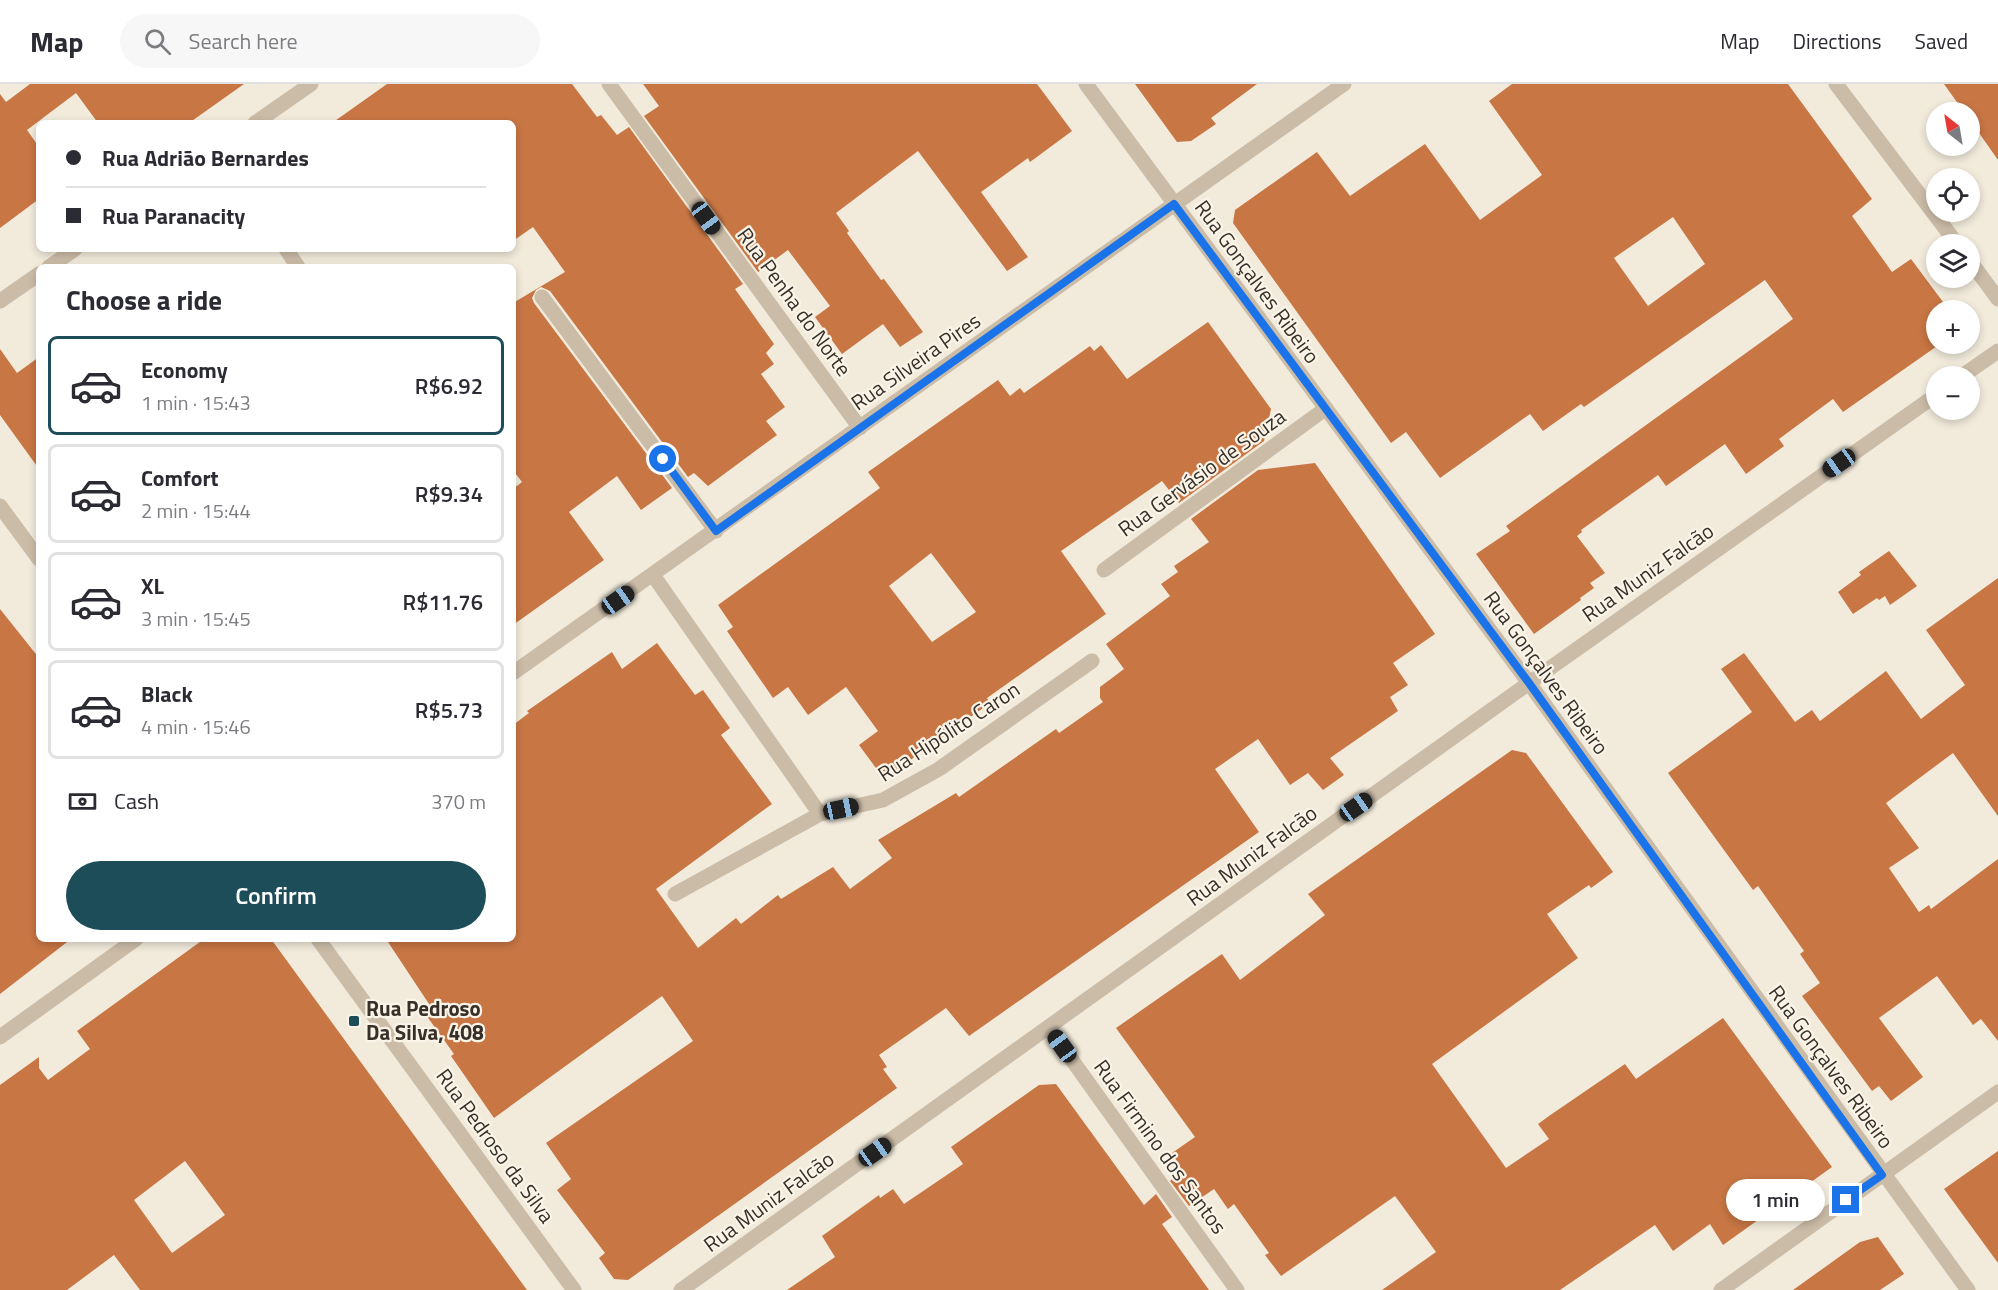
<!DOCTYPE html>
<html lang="en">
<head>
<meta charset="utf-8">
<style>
  body { margin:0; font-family:"Titillium Web",sans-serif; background:#f7f7f7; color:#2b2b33; height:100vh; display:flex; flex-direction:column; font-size:22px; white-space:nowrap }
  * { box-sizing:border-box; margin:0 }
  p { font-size:20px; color:#7c7c81 }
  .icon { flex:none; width:33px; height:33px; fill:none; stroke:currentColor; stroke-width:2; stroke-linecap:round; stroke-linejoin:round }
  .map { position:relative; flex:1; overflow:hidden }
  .side { position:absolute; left:36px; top:180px; width:480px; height:678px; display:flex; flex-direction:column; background:#fff; border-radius:9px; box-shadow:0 3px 9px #0003 }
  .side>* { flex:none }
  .top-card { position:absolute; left:36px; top:36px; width:480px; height:132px; border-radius:9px; box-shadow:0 3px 9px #0003; display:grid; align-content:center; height:132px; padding:0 30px; background:#fff }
  .needle { width:39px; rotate:329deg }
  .controls { position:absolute; left:1926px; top:18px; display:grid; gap:12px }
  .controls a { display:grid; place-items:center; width:54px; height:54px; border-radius:50%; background:#fff; box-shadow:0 3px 9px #0003; font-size:30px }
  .end { position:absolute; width:27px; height:27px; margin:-14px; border:8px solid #1a73e8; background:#fff; box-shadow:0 0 0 3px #fff }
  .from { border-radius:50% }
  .bubble { position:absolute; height:42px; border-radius:21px; background:#fff; box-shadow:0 3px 9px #0003; font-size:20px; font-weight:600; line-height:42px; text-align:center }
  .car { position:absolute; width:18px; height:36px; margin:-18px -9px; border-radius:8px; box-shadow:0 0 4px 2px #0007; background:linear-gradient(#222 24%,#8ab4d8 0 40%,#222 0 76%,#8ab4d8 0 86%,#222 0) }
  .top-card b { display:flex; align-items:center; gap:21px; height:57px; font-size:22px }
  .top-card b+b { border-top:2px solid #e1e1e2 }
  .top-card i { width:15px; height:15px; background:#2b2b33 }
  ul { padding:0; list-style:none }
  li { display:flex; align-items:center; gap:18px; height:99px; margin:0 12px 9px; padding:0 18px; border:3px solid #e1e1e2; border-radius:9px }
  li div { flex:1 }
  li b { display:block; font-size:22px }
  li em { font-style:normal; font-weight:600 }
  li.on { border-color:#1d4d59 }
  li>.icon { width:54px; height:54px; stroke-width:1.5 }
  h2 { padding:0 30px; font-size:27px; line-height:72px }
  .pay { display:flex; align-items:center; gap:15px; height:66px; padding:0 30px; font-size:22px }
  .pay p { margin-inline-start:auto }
  .button { display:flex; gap:12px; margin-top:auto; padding:12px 30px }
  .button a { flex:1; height:69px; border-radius:36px; background:#1d4d59; color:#fff; font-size:24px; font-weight:600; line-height:69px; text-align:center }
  header { display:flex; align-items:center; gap:36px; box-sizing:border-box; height:84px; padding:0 30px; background:#fff; border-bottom:2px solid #e1e1e2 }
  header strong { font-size:28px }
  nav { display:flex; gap:33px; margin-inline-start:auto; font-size:21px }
  .search { width:420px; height:54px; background:#f7f7f7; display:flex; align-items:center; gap:15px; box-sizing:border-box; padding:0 21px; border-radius:33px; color:#7c7c81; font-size:22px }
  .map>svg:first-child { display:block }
  .building { fill:#c87644; fill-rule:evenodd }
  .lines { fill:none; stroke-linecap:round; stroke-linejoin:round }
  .service { stroke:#cbbca7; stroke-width:15 }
  .minor { stroke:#cbbca7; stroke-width:15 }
  .tertiary { stroke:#cbbca7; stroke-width:15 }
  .route { stroke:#1a73e8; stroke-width:8 }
  .poi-dot { fill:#1d4d59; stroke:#faf4e8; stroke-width:2 }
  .labels { text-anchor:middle; stroke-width:4.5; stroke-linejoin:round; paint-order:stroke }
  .street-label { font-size:21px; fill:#372f28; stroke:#faf4e8 }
  .poi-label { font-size:21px; font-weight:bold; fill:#372f28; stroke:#faf4e8; text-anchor:start }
</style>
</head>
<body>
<header>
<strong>Map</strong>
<div class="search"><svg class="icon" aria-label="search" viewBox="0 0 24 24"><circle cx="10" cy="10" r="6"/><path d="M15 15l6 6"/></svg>Search here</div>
<nav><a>Map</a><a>Directions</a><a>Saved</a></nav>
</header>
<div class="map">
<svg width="1998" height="1206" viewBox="0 0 1998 1206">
  <rect width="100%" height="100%" fill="#f2ebdc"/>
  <g class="building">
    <path d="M 30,0 L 244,0 L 189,39 L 98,39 L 76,9 L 27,46 L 39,63 L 39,115 L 0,144 L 0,10 L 6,18 Z"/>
    <path d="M 387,0 L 572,0 L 597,33 L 601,31 L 617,51 L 629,43 L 743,200 L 735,205 L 774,260 L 766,269 L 774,280 L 761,290 L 785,323 L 766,337 L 777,351 L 708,402 L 694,389 L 688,393 L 550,207 L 541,203 L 536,206 L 532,214 L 534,219 L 672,404 L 641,426 L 617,392 L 569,428 L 604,476 L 513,541 L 513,405 L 522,398 L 513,386 L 513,219 L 565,188 L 533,143 L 513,157 L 513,39 L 332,39 Z"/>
    <path d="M 643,0 L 1037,0 L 1072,47 L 1030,78 L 1028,74 L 981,108 L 1028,173 L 1007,187 L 918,67 L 836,129 L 849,147 L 847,149 L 881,196 L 884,195 L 923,248 L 900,263 L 883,240 L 842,270 L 815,233 L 830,222 L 788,166 L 758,188 L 644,32 L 659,22 Z"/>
    <path d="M 1135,0 L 1257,0 L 1211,34 L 1216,40 L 1191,57 L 1177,58 Z"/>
    <path d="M 1512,0 L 1788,0 L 1872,115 L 1852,132 L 1892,188 L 1911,175 L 1949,226 L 1936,226 L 1936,260 L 1940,260 L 1843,328 L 1833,315 L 1779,355 L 1784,362 L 1746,390 L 1725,360 L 1666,402 L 1658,391 L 1581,446 L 1582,448 L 1577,452 L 1605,489 L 1590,499 L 1594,504 L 1580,514 L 1581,516 L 1534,550 L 1476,470 L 1510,447 L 1506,442 L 1793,235 L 1765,196 L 1584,323 L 1581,320 L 1543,347 L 1530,330 L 1440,394 L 1406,348 L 1391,359 L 1233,139 L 1235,126 L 1317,68 L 1350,112 L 1425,60 L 1480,136 L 1542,91 L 1489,17 ZM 1673,133 L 1705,180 L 1648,222 L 1614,174 Z"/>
    <path d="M 1944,0 L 1998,0 L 1998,76 L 1970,36 L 1970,28 L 1964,28 Z"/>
    <path d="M 1208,238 L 1271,325 L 1264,357 L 1179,419 L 1162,397 L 1061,467 L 1106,530 L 987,614 L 990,619 L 884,695 L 859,661 L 878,647 L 846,603 L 808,631 L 788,603 L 773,614 L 727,547 L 733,543 L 718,521 L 880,404 L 868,388 L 998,296 L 1010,312 L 1020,304 L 1024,309 L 1090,262 L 1094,267 L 1101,261 L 1127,295 ZM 931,469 L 976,528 L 932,558 L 889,502 Z"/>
    <path d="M 0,265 L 17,289 L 39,273 L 39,385 L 0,331 Z"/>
    <path d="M 1315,379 L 1435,550 L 1393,579 L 1408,601 L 1390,613 L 1398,627 L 1330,674 L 1344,691 L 1323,706 L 1308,689 L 1290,701 L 1258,655 L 1215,685 L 1259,748 L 969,952 L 946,924 L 879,971 L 887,983 L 883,985 L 897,1004 L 628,1196 L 614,1195 L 599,1174 L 605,1169 L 557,1106 L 571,1095 L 546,1059 L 693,957 L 662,912 L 494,1034 L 451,972 L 454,970 L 426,931 L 433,926 L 386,855 L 513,855 L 513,641 L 529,629 L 527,627 L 612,568 L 622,585 L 657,559 L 695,611 L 703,606 L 730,644 L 721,651 L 772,720 L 656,805 L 698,864 L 736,834 L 741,840 L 778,811 L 781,815 L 833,783 L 850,805 L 892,774 L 878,756 L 956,709 L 959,713 L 1056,645 L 1059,649 L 1103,618 L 1100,614 L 1100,603 L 1124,585 L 1106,560 L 1170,512 L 1161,500 L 1178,488 L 1174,482 L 1209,458 L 1191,435 L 1258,386 Z"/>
    <path d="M 1889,467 L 1917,502 L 1890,521 L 1885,512 L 1879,516 L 1877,514 L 1853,530 L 1838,508 L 1861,491 L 1859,488 Z"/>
    <path d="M 1998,494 L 1998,732 L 1953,669 L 1886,719 L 1919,764 L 1889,784 L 1919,828 L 1929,821 L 1931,825 L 1998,775 L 1998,957 L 1981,935 L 1973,941 L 1937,892 L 1879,934 L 1923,993 L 1891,1017 L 1879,1002 L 1872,1007 L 1802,912 L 1820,899 L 1800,870 L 1804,867 L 1758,802 L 1753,806 L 1668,689 L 1752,628 L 1721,585 L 1744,569 L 1795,638 L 1812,626 L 1820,637 L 1886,587 L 1921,635 L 1965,601 L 1926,546 Z"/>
    <path d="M 0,525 L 39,574 L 39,855 L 71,855 L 0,910 Z"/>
    <path d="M 1512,666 L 1526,669 L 1613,788 L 1591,804 L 1589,801 L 1547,830 L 1578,874 L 1432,980 L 1506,1084 L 1549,1055 L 1538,1040 L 1549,1032 L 1625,980 L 1636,995 L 1723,934 L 1832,1083 L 1723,1161 L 1710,1140 L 1673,1167 L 1655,1141 L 1560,1206 L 1382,1206 L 1436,1168 L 1395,1112 L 1281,1192 L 1265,1171 L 1269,1169 L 1234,1120 L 1228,1125 L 1214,1105 L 1189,1122 L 1170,1097 L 1182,1086 L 1172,1069 L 1195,1053 L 1116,944 L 1222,870 L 1240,896 L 1325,831 L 1308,810 Z"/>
    <path d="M 204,855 L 271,855 L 527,1206 L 140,1206 L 114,1171 L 67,1206 L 0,1206 L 0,1001 L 39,973 L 39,984 L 48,996 L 90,965 L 77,947 ZM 185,1077 L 225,1131 L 172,1169 L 134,1116 Z"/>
    <path d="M 1056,1000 L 1144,1121 L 1156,1110 L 1172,1133 L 1162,1140 L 1209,1206 L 787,1206 L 835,1173 L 822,1152 L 879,1111 L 880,1114 L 893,1105 L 904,1120 L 963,1080 L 951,1063 L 1039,1001 Z"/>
    <path d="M 1998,1067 L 1998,1179 L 1944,1105 Z"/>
    <path d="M 1878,1153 L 1904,1190 L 1880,1206 L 1793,1206 L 1860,1158 Z"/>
  </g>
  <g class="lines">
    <path class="service" d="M 286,165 L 298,183"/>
    <g class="minor">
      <path d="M 609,0 L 860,344"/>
      <path d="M 1086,0 L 1529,599 L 1968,1206"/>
      <path d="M 1836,0 L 1957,160"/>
      <path d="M 255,39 L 311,0"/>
      <path d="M 1970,177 L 1998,215"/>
      <path d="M 49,183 L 75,165"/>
      <path d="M 542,213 L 716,447"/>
      <path d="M 0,217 L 39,190"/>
      <path d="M 1962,292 L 1998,267"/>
      <path d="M 1104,486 L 1325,325"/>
      <path d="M 653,491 L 820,730 L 883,716 L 939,685 L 1092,577"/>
      <path d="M 513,589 L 1344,0"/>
      <path d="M 675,810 L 820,730"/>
      <path d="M 1049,944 L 1237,1206"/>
      <path d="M 0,953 L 136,855"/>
      <path d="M 681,1206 L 1529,599 L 1936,311"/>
      <path d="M 1721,1206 L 1998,1008"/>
    </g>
    <g class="tertiary">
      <path d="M 0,422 L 39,475"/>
      <path d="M 318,855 L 574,1206"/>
    </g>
  </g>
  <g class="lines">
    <path class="route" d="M 663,375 L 716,447 L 1174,120 L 1529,599 L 1882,1091 L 1846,1116"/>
  </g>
  <rect class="poi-dot" x="348" y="931" width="12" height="12" rx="3"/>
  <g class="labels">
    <g class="street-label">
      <text transform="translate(1257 198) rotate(54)" y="7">Rua Gonçalves Ribeiro</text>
      <text transform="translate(794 218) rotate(54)" y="7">Rua Penha do Norte</text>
      <text transform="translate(916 278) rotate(-35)" y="7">Rua Silveira Pires</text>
      <text transform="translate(1202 389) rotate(-36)" y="7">Rua Gervásio de Souza</text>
      <text transform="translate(1648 489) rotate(-35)" y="7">Rua Muniz Falcão</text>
      <text transform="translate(1546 589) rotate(54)" y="7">Rua Gonçalves Ribeiro</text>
      <text transform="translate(949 648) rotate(-33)" y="7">Rua Hipólito Caron</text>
      <text transform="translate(1252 772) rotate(-36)" y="7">Rua Muniz Falcão</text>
      <text transform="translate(1831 983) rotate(54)" y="7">Rua Gonçalves Ribeiro</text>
      <text transform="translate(495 1062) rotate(54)" y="7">Rua Pedroso da Silva</text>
      <text transform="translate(1160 1063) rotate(54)" y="7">Rua Firmino dos Santos</text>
      <text transform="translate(769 1118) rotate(-36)" y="7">Rua Muniz Falcão</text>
    </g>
    <g class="poi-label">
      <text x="366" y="932">Rua Pedroso<tspan x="366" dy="24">Da Silva, 408</tspan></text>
    </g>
  </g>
</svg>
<div class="controls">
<a><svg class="needle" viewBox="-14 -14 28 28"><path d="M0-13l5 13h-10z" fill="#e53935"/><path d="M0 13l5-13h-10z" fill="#7c7c81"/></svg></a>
<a><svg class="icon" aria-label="locate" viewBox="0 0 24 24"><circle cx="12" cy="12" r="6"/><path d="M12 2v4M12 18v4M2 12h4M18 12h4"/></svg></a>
<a><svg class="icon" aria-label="layers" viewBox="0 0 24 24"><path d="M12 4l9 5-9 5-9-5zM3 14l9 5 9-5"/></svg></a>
<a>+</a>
<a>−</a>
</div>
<i class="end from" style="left:663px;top:375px"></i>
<i class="end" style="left:1846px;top:1116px"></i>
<div class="bubble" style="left:1726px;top:1095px;width:99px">1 min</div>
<i class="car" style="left:706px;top:134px;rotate:144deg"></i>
<i class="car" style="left:1839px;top:379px;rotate:235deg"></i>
<i class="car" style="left:618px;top:516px;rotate:55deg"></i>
<i class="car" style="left:1356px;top:723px;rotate:55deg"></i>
<i class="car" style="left:841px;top:725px;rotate:78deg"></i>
<i class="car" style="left:1062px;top:962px;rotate:324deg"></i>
<i class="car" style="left:875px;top:1068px;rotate:55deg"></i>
<div class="top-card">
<b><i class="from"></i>Rua Adrião Bernardes</b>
<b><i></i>Rua Paranacity</b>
</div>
<section class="side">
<h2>Choose a ride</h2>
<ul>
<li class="on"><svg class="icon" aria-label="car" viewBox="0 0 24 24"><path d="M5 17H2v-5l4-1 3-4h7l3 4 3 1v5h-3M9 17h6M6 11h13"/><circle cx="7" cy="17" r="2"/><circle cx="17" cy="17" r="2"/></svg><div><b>Economy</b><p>1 min · 15:43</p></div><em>R$6.92</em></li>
<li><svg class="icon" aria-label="car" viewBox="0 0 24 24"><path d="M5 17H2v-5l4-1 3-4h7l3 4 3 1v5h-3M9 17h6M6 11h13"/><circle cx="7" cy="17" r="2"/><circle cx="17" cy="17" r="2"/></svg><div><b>Comfort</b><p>2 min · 15:44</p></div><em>R$9.34</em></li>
<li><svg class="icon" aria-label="car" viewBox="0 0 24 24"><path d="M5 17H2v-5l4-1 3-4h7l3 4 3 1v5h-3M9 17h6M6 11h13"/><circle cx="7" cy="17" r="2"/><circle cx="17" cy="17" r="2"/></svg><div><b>XL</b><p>3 min · 15:45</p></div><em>R$11.76</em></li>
<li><svg class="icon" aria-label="car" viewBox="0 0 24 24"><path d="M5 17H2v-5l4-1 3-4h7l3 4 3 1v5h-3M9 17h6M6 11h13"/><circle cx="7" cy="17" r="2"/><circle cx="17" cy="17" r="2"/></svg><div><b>Black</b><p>4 min · 15:46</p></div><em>R$5.73</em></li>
</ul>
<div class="pay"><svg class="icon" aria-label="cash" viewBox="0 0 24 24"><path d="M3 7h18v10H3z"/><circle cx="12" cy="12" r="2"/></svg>Cash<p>370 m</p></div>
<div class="button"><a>Confirm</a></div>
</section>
</div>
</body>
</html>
